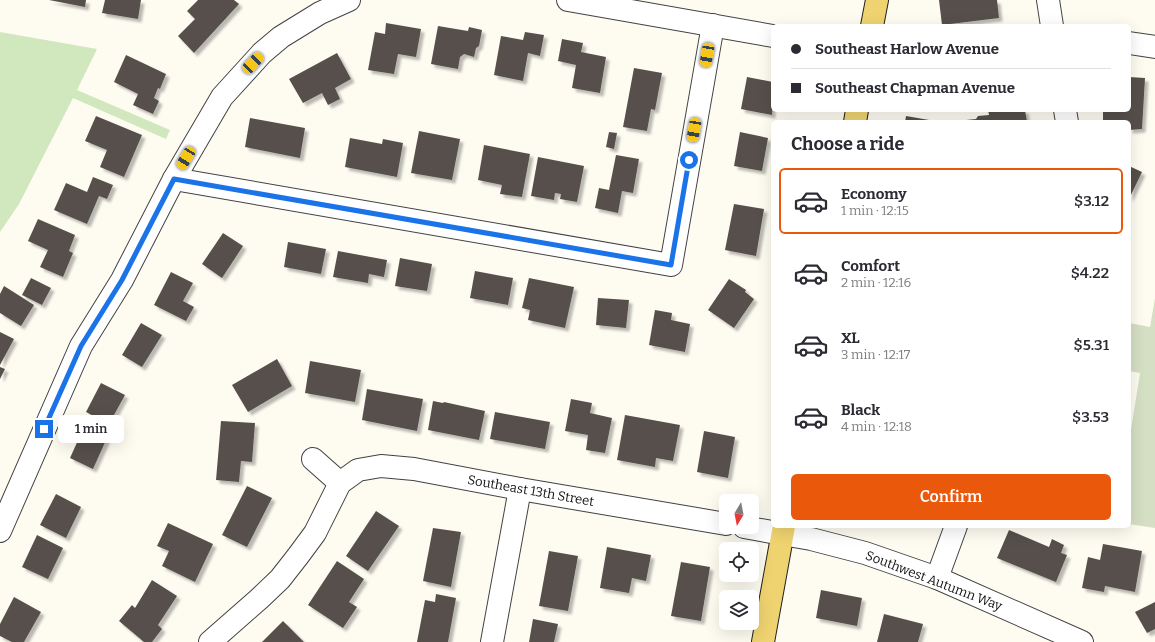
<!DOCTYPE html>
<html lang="en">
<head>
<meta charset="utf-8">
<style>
  body { margin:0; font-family:Bitter,serif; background:#f2f2f3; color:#2b2b33; height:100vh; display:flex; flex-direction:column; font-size:15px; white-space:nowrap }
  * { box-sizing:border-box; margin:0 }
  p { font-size:13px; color:#7c7c81 }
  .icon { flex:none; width:22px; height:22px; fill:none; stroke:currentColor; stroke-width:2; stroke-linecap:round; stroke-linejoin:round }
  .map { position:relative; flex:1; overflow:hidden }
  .details { position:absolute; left:771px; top:120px; width:360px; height:408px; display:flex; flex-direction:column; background:#fff; border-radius:6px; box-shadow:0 4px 16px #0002 }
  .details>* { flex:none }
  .banner { position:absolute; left:771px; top:24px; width:360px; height:88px; border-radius:6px; box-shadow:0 4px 16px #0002; display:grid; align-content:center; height:88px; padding:0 20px; background:#fff }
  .needle { width:26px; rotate:190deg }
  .fabs { position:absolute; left:719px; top:494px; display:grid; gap:8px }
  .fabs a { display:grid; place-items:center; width:40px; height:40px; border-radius:6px; background:#fff; box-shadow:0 4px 16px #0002; font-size:20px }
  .end { position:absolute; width:18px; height:18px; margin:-9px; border:5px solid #1a73e8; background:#fff; box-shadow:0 0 0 2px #fff }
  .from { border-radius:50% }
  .bubble { position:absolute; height:28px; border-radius:6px; background:#fff; box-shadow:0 4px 16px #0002; font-size:13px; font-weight:600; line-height:28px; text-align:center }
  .car { position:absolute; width:12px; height:24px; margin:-12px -6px; border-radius:5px; box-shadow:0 0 3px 1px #0007; background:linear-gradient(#f5c518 24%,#345 0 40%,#f5c518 0 76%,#345 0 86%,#f5c518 0) }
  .banner b { display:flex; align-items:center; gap:14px; height:38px; font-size:15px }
  .banner b+b { border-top:1px solid #e1e1e2 }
  .banner i { width:10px; height:10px; background:#2b2b33 }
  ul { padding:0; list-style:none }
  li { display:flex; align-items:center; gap:12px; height:66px; margin:0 8px 6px; padding:0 12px; border:2px solid transparent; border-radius:6px }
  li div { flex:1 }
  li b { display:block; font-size:15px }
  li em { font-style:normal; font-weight:600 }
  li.active { border-color:#ea580c }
  li>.icon { width:36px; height:36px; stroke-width:1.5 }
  h2 { padding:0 20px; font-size:18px; line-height:48px }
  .primary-button { display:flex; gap:8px; margin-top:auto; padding:8px 20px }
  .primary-button a { flex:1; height:46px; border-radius:6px; background:#ea580c; color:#fff; font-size:16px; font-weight:600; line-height:46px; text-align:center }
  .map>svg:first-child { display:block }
  .green { fill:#d1e7bd }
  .cemetery { fill:#d5dfc3 }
  .building { fill:#57504c; filter:url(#shadow) }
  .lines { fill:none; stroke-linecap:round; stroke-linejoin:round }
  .minor-casing { stroke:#424242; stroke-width:24 }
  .major-casing { stroke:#202020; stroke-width:24 }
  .minor { stroke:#fff; stroke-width:22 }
  .major { stroke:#efd370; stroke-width:22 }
  .route { stroke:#1a73e8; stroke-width:5 }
  .labels { text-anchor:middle; stroke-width:4; stroke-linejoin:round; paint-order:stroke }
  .street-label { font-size:13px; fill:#0f0f0f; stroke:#fff }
</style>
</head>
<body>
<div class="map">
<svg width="1155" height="642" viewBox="0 0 1155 642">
  <defs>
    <filter id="shadow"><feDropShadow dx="3.5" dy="3.5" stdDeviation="1" flood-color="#0004"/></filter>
  </defs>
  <rect width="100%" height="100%" fill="#fefcf1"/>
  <path class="green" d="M 0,32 L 97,49 L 77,90 L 170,130 L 166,139 L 73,98 L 19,204 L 0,232 Z"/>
  <path class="cemetery" d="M 1155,298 L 1155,528 L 1129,524 L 1129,442 L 1140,373 L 1129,371 L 1129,323 L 1150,327 Z"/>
  <g class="building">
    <path d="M 49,0 L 86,0 L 85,7 Z"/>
    <path d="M 105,0 L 141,0 L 138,19 L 102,13 Z"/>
    <path d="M 198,0 L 234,0 L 239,4 L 194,53 L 178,36 L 195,19 L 187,11 Z"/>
    <path d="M 939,0 L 997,0 L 999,18 L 942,25 Z"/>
    <path d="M 386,23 L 421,29 L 416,57 L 398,54 L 394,74 L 368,70 L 375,32 L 385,34 Z"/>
    <path d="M 438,26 L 468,31 L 469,27 L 482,30 L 479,46 L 476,48 L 474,57 L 464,54 L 460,57 L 458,69 L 431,64 Z"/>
    <path d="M 525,32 L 544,35 L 540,56 L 528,53 L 523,81 L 494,75 L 501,36 L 523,40 Z"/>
    <path d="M 562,39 L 583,43 L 581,52 L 606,57 L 600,93 L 572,88 L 576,65 L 558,61 Z"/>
    <path d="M 337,53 L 351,79 L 335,88 L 340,99 L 328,105 L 322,93 L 303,103 L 289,79 Z"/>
    <path d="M 126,55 L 166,74 L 160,89 L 158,88 L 154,98 L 159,101 L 153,114 L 133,105 L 138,94 L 114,82 Z"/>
    <path d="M 634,68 L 662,73 L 655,110 L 651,109 L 647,131 L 623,127 Z"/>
    <path d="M 747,77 L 773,82 L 772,115 L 741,109 Z"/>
    <path d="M 1129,77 L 1145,78 L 1142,129 L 1129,130 L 1129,122 L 1103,122 L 1103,110 L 1129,110 Z"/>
    <path d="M 988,110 L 1025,110 L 1027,122 L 967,122 L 966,120 L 976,119 L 978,116 L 989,115 Z"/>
    <path d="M 96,116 L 142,135 L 124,177 L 100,167 L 107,150 L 85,141 Z"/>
    <path d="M 906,116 L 935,121 L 935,122 L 905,122 Z"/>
    <path d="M 250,118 L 305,128 L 300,158 L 245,147 Z"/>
    <path d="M 419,131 L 460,139 L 452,180 L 411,173 Z"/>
    <path d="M 609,132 L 617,133 L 614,149 L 606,147 Z"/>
    <path d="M 740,132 L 768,138 L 762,171 L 734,166 Z"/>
    <path d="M 350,138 L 382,144 L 383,139 L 403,143 L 397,177 L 345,167 Z"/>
    <path d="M 484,145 L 530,154 L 522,197 L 500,194 L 502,185 L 478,180 Z"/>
    <path d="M 616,155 L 639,159 L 633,193 L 622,191 L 618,213 L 595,208 L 599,188 L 609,190 Z"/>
    <path d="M 538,157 L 584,166 L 577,202 L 560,199 L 561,194 L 555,193 L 554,200 L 531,196 Z"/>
    <path d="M 1129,166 L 1142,172 L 1129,199 Z"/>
    <path d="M 93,177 L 113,185 L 107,199 L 99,196 L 87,224 L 54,210 L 66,183 L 87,192 Z"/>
    <path d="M 734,204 L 764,209 L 756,256 L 725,250 Z"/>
    <path d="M 38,219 L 75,235 L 69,251 L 73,253 L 63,277 L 40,267 L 48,250 L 28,241 Z"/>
    <path d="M 223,233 L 243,246 L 222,278 L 202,264 Z"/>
    <path d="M 288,242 L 326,249 L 321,274 L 284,267 Z"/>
    <path d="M 338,251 L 387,260 L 384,277 L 369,274 L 368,283 L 333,277 Z"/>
    <path d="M 400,258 L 432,264 L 427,291 L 395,286 Z"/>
    <path d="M 475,271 L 513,278 L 508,305 L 470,298 Z"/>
    <path d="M 171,272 L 193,283 L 183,301 L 194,307 L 186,321 L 154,305 Z"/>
    <path d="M 31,278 L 51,288 L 42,305 L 22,295 Z"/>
    <path d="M 529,278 L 574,287 L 565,328 L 528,320 L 530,310 L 522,308 Z"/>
    <path d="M 729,279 L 746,290 L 745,292 L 754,299 L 734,328 L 708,310 Z"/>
    <path d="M 4,286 L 34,305 L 21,326 L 0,313 L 0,294 Z"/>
    <path d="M 598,298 L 629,300 L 626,328 L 596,325 Z"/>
    <path d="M 655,310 L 672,313 L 671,320 L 690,324 L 685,352 L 649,345 Z"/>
    <path d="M 141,323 L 162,335 L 142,367 L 122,355 Z"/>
    <path d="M 0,332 L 14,339 L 0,365 Z"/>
    <path d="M 277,359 L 292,386 L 248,412 L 232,385 Z"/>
    <path d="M 310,361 L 361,370 L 355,402 L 305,393 Z"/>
    <path d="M 0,367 L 5,369 L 0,379 Z"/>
    <path d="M 101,383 L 125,395 L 109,424 L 86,412 Z"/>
    <path d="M 367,389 L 423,399 L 417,431 L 362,420 Z"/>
    <path d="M 571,399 L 592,403 L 590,413 L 612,418 L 605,453 L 586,450 L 588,435 L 565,431 Z"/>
    <path d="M 433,401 L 443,403 L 444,402 L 485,411 L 479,440 L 428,430 Z"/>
    <path d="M 495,412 L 550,422 L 545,449 L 490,439 Z"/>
    <path d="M 625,415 L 680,425 L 673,461 L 656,458 L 655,467 L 617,460 Z"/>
    <path d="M 221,421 L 255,423 L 252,462 L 241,461 L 239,482 L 216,480 Z"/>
    <path d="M 84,427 L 107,438 L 93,469 L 70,458 Z"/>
    <path d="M 704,431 L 735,437 L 728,478 L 697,472 Z"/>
    <path d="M 247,486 L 272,498 L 247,547 L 222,535 Z"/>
    <path d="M 56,494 L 81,507 L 66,538 L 40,525 Z"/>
    <path d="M 376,511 L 399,526 L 368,571 L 346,556 Z"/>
    <path d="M 168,523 L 213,544 L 195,582 L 162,566 L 169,551 L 157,546 Z"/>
    <path d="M 433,528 L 461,532 L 451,587 L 423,581 Z"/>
    <path d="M 1009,530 L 1049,547 L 1052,539 L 1064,545 L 1061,553 L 1067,555 L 1056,582 L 997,558 Z"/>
    <path d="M 37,535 L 63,548 L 48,579 L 22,567 Z"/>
    <path d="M 1103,544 L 1142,551 L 1135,592 L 1105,586 L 1104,592 L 1082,588 L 1088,557 L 1100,560 Z"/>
    <path d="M 607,547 L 651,555 L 646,581 L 632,578 L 629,593 L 600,588 Z"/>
    <path d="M 549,551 L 578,556 L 568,611 L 539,606 Z"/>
    <path d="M 337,561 L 364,579 L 349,602 L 357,607 L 343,628 L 308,605 Z"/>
    <path d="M 681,562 L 710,567 L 701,621 L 671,616 Z"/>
    <path d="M 152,580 L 177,596 L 158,625 L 162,629 L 152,642 L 144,642 L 119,621 L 132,605 L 135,608 Z"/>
    <path d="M 821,590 L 862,598 L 857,626 L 816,618 Z"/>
    <path d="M 436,594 L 456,598 L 448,642 L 417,642 L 425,600 L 435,602 Z"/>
    <path d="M 14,597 L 41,612 L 24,642 L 12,642 L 0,636 L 0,624 Z"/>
    <path d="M 1155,602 L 1155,629 L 1147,633 L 1135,612 Z"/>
    <path d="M 884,614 L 923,624 L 918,642 L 877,642 Z"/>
    <path d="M 533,619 L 558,624 L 554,642 L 529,642 Z"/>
    <path d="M 283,621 L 304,642 L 262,642 Z"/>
  </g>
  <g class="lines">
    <defs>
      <g id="minor">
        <path d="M 568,0 L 773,36"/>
        <path d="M 1048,0 L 1052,26"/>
        <path d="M 1129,43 L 1155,47"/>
        <path d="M 1065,110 L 1067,122"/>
        <path d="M 174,179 L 671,265 L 713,25"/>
        <path d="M 313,459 L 340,483"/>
        <path d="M 744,527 L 811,539 L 865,553 L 937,578 L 1082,642"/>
        <path d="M 0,531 L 81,346 L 122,280 L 174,179 L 222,97 L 262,53 L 281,37 L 320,13 L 349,0"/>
        <path d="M 937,578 L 956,526"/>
        <path d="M 210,642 L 259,599 L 280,579 L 298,556 L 315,533 L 340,483 L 358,470 L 381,466 L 414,469 L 520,489 L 726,524"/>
        <path d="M 492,642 L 520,489"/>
      </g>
      <g id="major">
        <path d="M 872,26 L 877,0"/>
        <path d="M 855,122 L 857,110"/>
        <path d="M 763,642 L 784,526"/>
      </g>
    </defs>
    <use href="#minor" class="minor-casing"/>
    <use href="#major" class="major-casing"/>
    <use href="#minor" class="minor"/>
    <use href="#major" class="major"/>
  </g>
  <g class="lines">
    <path class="route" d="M 44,429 L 81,346 L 122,280 L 174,179 L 671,265 L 689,160"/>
  </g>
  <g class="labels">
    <g class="street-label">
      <text transform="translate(531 490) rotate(10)" y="5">Southeast 13th Street</text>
      <text transform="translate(934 580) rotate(21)" y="5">Southwest Autumn Way</text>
    </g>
  </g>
</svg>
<div class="fabs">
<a><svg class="needle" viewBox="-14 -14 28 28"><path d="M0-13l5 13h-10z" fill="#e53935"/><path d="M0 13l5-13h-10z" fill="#7c7c81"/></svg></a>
<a><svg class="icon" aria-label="locate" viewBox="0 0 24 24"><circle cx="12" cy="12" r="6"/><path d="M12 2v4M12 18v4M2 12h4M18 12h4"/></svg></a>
<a><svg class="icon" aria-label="layers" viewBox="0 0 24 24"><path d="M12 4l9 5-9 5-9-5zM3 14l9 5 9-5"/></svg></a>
</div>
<i class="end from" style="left:689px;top:160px"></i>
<i class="end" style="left:44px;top:429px"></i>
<div class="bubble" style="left:58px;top:415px;width:66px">1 min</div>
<i class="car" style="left:707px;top:55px;rotate:190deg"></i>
<i class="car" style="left:253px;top:63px;rotate:44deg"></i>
<i class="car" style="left:694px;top:130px;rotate:190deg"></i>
<i class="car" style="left:186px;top:158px;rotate:211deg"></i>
<div class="banner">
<b><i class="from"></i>Southeast Harlow Avenue</b>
<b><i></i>Southeast Chapman Avenue</b>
</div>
<section class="details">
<h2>Choose a ride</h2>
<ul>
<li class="active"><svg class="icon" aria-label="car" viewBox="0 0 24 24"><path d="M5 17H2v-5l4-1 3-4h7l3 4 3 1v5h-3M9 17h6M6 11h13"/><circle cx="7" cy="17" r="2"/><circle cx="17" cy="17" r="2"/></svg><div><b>Economy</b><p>1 min · 12:15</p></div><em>$3.12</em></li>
<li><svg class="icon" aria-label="car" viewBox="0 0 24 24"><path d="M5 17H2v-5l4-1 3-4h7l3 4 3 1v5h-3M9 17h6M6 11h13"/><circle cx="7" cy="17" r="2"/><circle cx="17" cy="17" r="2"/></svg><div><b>Comfort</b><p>2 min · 12:16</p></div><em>$4.22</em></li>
<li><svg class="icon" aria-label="car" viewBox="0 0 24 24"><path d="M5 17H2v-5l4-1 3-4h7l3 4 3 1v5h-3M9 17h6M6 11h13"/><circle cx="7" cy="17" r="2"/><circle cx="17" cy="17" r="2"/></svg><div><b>XL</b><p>3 min · 12:17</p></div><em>$5.31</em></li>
<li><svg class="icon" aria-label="car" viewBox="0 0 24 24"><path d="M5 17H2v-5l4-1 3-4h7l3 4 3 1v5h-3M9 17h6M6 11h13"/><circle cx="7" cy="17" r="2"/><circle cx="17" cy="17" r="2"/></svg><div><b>Black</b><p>4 min · 12:18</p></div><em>$3.53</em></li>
</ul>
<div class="primary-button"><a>Confirm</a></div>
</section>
</div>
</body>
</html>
